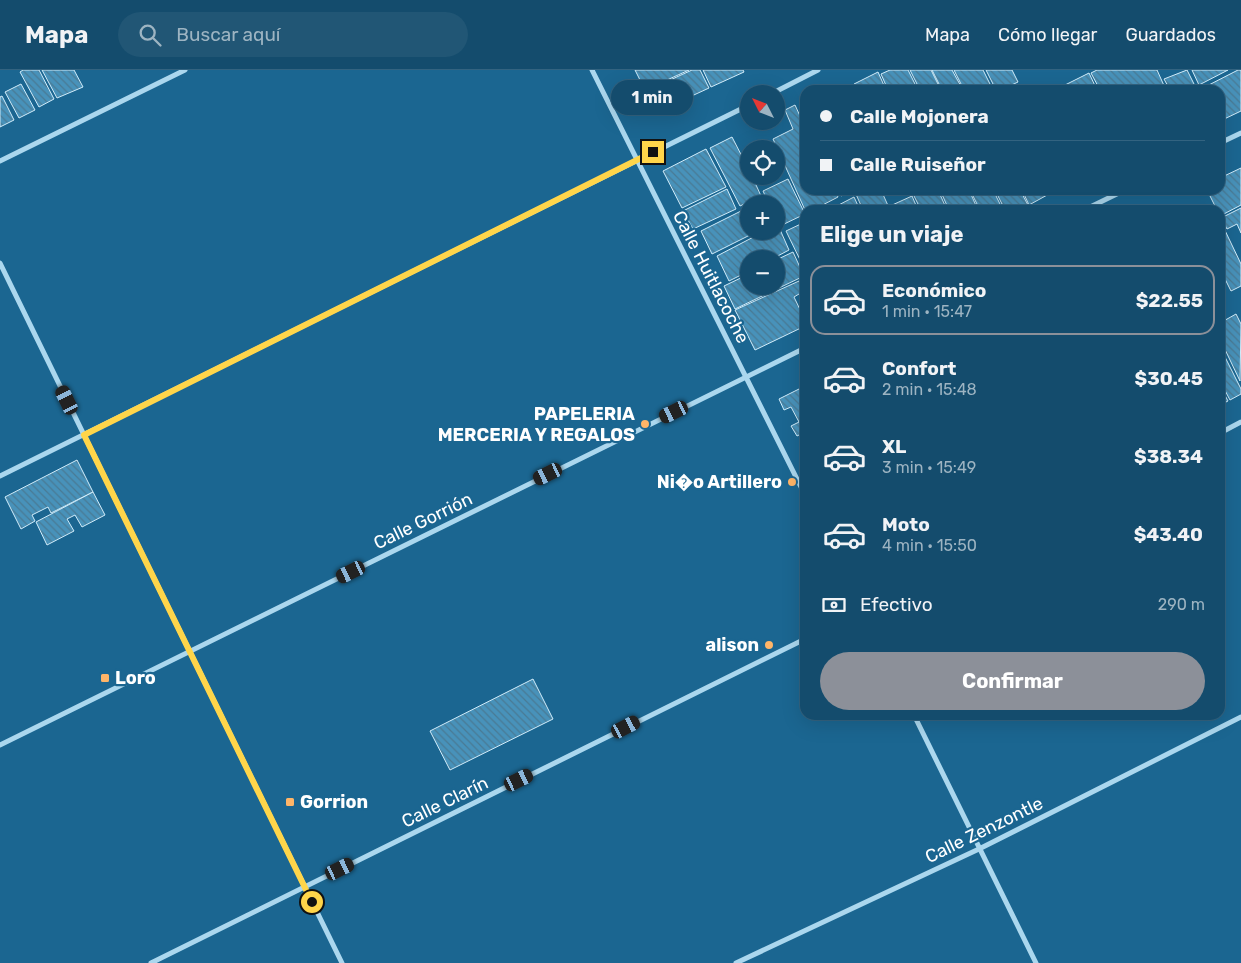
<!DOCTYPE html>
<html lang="es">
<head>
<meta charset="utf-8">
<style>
  body { margin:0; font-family:Rubik,sans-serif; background:#215675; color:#f1f3f6; height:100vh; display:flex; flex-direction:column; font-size:19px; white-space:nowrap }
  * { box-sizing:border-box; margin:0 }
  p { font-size:16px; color:#9db4c2 }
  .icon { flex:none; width:28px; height:28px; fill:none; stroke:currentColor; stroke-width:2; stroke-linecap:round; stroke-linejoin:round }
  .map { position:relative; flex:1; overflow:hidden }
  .details { position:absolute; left:800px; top:135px; width:425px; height:515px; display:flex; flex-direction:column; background:#144c6d; border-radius:15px; box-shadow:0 5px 20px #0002,0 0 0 1px #336380 }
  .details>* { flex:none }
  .top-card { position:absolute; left:800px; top:15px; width:425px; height:110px; border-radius:15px; box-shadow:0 5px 20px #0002,0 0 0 1px #336380; display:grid; align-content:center; height:110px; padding:0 20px; background:#144c6d }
  .needle { width:32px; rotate:312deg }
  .controls { position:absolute; left:740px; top:15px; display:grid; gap:10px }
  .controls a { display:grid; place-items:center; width:45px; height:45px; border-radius:50%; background:#144c6d; box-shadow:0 5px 20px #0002,0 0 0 1px #336380; font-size:25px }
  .end { position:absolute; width:22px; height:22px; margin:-11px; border:6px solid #ffd54a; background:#111; box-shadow:0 0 0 2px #111 }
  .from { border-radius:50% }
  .bubble { position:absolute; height:35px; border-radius:18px; background:#144c6d; box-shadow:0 5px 20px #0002,0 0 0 1px #336380; font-size:16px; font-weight:700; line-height:35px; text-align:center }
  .car { position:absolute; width:15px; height:30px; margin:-15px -8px; border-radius:6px; box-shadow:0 0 4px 1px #0007; background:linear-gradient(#222 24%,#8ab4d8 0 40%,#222 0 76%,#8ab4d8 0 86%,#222 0) }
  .top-card b { display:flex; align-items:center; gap:18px; height:48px; font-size:19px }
  .top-card b+b { border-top:1px solid #336380 }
  .top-card i { width:12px; height:12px; background:#f1f3f6 }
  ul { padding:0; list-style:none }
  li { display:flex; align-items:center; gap:15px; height:70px; margin:0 10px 8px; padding:0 10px; border:2px solid transparent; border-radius:15px }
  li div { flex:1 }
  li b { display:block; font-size:19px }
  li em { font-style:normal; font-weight:700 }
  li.active { border-color:#8c9099 }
  li>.icon { width:45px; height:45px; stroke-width:1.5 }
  h2 { padding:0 20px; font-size:22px; line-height:60px }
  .pay { display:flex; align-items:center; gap:12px; height:55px; padding:0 20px; font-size:19px }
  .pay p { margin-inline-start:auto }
  .cta { display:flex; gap:10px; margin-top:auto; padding:10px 20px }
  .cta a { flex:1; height:58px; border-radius:30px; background:#8c9099; color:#fff; font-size:20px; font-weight:700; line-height:58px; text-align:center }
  header { display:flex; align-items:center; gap:30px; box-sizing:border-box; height:70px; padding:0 25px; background:#144c6d; border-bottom:1px solid #336380 }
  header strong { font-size:24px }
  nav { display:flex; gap:28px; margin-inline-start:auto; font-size:18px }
  .search { width:350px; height:45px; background:#215675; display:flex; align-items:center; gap:12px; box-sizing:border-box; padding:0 18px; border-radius:28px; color:#9db4c2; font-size:19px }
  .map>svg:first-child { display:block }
  .building { fill:url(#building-back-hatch); stroke:#d1ecfa }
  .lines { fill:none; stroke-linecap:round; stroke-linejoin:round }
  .minor { stroke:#abd7ee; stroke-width:5 }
  .route { stroke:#ffd54a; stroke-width:6 }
  .poi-dot { fill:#ffb568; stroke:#1b6691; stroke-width:2 }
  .labels { text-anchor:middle; stroke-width:4.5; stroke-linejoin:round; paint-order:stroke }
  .street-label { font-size:18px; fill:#fff; stroke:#1b6691 }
  .poi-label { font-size:18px; font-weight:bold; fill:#fff; stroke:#1b6691; text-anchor:end }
</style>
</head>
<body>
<header>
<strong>Mapa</strong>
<div class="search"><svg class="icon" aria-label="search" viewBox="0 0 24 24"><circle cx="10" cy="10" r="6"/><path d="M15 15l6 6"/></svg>Buscar aquí</div>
<nav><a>Mapa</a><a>Cómo llegar</a><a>Guardados</a></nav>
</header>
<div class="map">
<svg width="1241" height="893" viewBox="0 0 1241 893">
  <defs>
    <pattern id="building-back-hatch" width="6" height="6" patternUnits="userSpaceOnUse" patternTransform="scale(1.25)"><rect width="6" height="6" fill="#4892ba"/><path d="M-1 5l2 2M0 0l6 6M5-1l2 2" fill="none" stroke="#497a94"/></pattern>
  </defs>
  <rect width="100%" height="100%" fill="#1b6691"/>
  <g class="building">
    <path d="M 23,0 L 39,0 L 54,29 L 39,37 L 20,2 Z"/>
    <path d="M 42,0 L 74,0 L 83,17 L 57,28 Z"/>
    <path d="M 635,0 L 689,0 L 645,20 Z"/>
    <path d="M 692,0 L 700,0 L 709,18 L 657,42 L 646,21 Z"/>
    <path d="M 703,0 L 743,0 L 744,2 L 711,17 Z"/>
    <path d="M 890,0 L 908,0 L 918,20 L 888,20 L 881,4 Z"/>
    <path d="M 910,0 L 931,0 L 941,20 L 920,20 Z"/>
    <path d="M 932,0 L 952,0 L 963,20 L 942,20 Z"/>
    <path d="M 954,0 L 983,0 L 993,20 L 964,20 Z"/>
    <path d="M 986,0 L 1012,0 L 1018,12 L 1001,20 L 996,20 Z"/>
    <path d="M 1097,0 L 1157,0 L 1166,20 L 1100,20 L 1091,3 Z"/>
    <path d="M 1187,0 L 1197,20 L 1170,20 L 1164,9 Z"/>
    <path d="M 1192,0 L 1228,0 L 1199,15 Z"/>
    <path d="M 1238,0 L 1241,0 L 1241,41 L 1220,51 L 1220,20 L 1201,20 L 1201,19 Z"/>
    <path d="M 878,2 L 886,20 L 857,20 L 854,14 Z"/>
    <path d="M 1089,3 L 1097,20 L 1055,20 Z"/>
    <path d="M 21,14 L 35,40 L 19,48 L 5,22 Z"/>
    <path d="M 2,26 L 14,50 L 0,57 L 0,27 Z"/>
    <path d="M 795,35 L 805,57 L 805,120 L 835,120 L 838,127 L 813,140 L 805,140 L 773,69 L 793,59 L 785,40 Z"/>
    <path d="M 732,67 L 749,100 L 749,106 L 752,106 L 761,126 L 740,136 L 710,78 Z"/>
    <path d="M 706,79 L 726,117 L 682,138 L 663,101 Z"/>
    <path d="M 1241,98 L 1241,135 L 1220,146 L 1220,140 L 1217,140 L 1207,120 L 1220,120 L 1220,108 Z"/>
    <path d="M 788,109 L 805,144 L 780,156 L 776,148 L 776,134 L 769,134 L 763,121 Z"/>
    <path d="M 727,119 L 736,139 L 693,159 L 683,141 Z"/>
    <path d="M 838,120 L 854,120 L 841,126 Z"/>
    <path d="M 859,120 L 881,120 L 890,140 L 863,140 L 855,122 Z"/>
    <path d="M 911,120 L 938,120 L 947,140 L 921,140 Z"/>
    <path d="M 940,120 L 969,120 L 978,140 L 949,140 Z"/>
    <path d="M 970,120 L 993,120 L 1003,140 L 980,140 Z"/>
    <path d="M 995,120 L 1020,120 L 1028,135 L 1018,140 L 1005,140 Z"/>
    <path d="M 1022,120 L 1047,120 L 1049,124 L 1029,135 Z"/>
    <path d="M 912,126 L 918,140 L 892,140 L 890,136 Z"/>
    <path d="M 854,127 L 860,140 L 829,140 Z"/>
    <path d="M 747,138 L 749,161 L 758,161 L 712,184 L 701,161 Z"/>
    <path d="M 1241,138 L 1241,163 L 1237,154 L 1227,159 L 1221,148 Z"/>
    <path d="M 1220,150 L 1241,194 L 1241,216 L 1231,221 L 1220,199 Z"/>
    <path d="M 805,152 L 805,200 L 786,161 Z"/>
    <path d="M 778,155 L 789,180 L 772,189 L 749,189 L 749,201 L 729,211 L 717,186 L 765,161 L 776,161 L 776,156 Z"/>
    <path d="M 793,182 L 804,206 L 735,239 L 724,216 L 749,204 L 749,216 L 776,216 L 776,190 Z"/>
    <path d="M 799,211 L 804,221 L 794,227 L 805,250 L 805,256 L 755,280 L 735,240 Z"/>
    <path d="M 1236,244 L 1241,254 L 1240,311 L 1220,269 L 1220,253 Z"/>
    <path d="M 1224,285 L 1241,319 L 1241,324 L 1230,330 L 1220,311 L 1220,287 Z"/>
    <path d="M 805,316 L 805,362 L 797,366 L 791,356 L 799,352 L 791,337 L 784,340 L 779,329 Z"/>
    <path d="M 1220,316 L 1228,331 L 1220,335 Z"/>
    <path d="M 77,390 L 93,422 L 51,443 L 48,437 L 32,445 L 35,451 L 21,459 L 5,427 Z"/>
    <path d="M 93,422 L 105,445 L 82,457 L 75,445 L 67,449 L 74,461 L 47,475 L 36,452 Z"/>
    <path d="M 533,609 L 553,649 L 450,700 L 430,661 Z"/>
  </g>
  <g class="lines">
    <g class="minor">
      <path d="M 592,0 L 805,425"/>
      <path d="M 771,24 L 818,0"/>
      <path d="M 1220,73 L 1241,63"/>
      <path d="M 0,91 L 185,0"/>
      <path d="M 1084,140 L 1125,120"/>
      <path d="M 0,193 L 342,893"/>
      <path d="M 1220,363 L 1241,352"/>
      <path d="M 0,406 L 749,35"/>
      <path d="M 914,645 L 1036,893"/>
      <path d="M 0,675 L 805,278"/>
      <path d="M 151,893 L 805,569"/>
      <path d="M 736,893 L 979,779 L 1241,647"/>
    </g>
  </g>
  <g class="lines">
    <path class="route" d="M 312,832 L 84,365 L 653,82"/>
  </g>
  <g class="poi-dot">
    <circle cx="645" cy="354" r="5"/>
    <circle cx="792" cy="412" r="5"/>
    <circle cx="769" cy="575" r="5"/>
    <rect x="100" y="603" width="10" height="10" rx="2.5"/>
    <rect x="285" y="727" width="10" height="10" rx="2.5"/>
  </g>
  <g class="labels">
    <g class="street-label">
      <text transform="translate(711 207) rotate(63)" y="6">Calle Huitlacoche</text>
      <text transform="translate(423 451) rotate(-26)" y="6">Calle Gorrión</text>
      <text transform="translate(445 732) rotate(-26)" y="6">Calle Clarín</text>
      <text transform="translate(984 760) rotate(-26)" y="6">Calle Zenzontle</text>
    </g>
    <g class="poi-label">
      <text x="635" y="350">PAPELERIA<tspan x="635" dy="21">MERCERIA Y REGALOS</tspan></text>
      <text x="782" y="418">Ni�o Artillero</text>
      <text x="759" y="581">alison</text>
      <text x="115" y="614" text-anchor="start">Loro</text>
      <text x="300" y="738" text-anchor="start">Gorrion</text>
    </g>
  </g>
</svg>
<div class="controls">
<a><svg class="needle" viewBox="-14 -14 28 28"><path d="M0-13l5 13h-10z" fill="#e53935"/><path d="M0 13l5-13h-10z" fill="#9db4c2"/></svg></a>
<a><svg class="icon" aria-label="locate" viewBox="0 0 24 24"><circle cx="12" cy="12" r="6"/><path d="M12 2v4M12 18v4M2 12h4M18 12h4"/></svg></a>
<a>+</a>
<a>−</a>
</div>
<i class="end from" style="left:312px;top:832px"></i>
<i class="end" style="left:653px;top:82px"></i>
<div class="bubble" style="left:611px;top:10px;width:82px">1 min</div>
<i class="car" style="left:67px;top:330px;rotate:334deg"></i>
<i class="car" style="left:674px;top:342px;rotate:244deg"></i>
<i class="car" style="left:548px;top:404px;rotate:244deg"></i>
<i class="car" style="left:351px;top:502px;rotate:244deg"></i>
<i class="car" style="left:626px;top:657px;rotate:63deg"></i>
<i class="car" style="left:519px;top:710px;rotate:64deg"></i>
<i class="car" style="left:340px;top:799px;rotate:64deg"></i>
<div class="top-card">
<b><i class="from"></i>Calle Mojonera</b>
<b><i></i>Calle Ruiseñor</b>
</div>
<section class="details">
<h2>Elige un viaje</h2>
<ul>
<li class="active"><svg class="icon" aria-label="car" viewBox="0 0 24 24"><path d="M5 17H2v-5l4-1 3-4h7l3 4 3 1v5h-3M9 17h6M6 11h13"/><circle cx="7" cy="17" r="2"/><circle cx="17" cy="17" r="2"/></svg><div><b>Económico</b><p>1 min · 15:47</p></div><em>$22.55</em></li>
<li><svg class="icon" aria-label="car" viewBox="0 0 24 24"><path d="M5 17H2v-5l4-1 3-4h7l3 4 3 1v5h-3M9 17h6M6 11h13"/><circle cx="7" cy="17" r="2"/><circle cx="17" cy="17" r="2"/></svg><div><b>Confort</b><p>2 min · 15:48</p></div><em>$30.45</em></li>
<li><svg class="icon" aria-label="car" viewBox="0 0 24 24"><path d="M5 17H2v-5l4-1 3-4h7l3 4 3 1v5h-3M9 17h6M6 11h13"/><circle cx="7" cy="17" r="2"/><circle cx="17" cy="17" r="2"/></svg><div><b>XL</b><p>3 min · 15:49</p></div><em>$38.34</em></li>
<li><svg class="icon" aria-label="car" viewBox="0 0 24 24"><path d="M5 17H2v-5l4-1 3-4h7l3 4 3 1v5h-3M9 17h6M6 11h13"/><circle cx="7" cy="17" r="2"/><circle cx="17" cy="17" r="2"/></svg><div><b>Moto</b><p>4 min · 15:50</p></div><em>$43.40</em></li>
</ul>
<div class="pay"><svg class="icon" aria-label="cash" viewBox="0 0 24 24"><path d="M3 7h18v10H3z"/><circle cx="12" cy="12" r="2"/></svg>Efectivo<p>290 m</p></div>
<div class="cta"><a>Confirmar</a></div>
</section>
</div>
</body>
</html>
